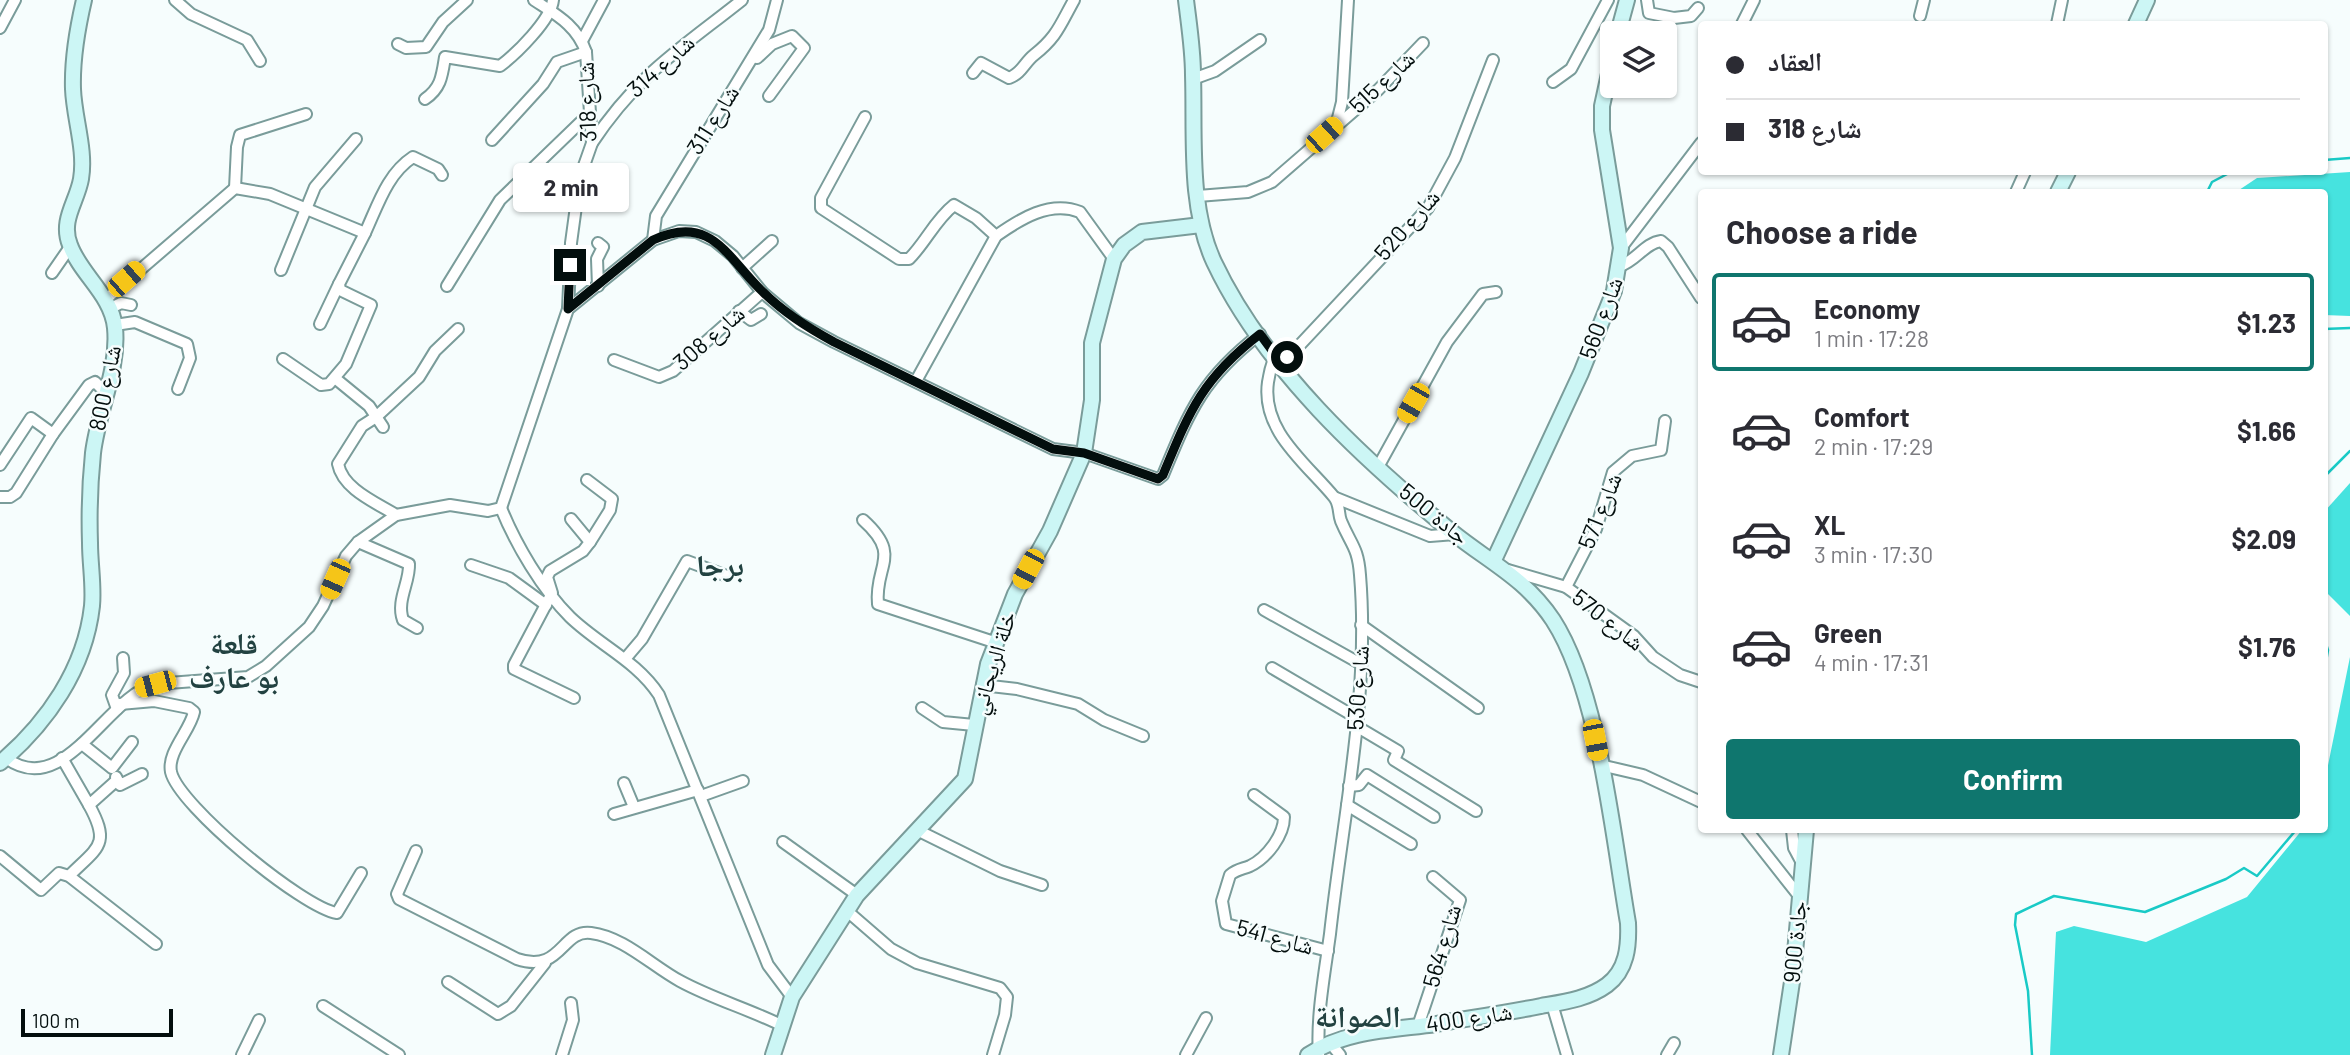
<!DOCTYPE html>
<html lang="en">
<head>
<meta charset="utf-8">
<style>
  body { margin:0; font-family:Barlow,"Noto Naskh Arabic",sans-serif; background:#f2f2f3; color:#2b2b33; height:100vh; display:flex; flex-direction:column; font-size:26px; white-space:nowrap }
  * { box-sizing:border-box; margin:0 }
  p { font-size:23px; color:#7c7c81 }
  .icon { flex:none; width:38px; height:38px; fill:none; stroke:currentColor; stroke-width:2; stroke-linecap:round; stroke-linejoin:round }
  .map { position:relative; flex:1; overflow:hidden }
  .sheet { position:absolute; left:1698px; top:189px; width:630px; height:644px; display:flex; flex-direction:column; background:#fff; border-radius:7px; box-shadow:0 2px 5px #0004 }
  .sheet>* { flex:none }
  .guide { position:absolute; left:1698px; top:21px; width:630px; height:154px; border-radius:7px; box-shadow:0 2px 5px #0004; display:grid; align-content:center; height:154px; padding:0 28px; background:#fff }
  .controls { position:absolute; left:1600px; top:21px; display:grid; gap:14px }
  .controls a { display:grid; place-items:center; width:77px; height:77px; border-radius:7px; background:#fff; box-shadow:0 2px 5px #0004; font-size:35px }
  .scale { position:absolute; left:21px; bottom:18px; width:152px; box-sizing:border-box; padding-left:7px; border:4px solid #030e0d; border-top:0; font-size:19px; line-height:24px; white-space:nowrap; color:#030e0d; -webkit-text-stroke:5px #f6fdfd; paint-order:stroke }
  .end { position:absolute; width:32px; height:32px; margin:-16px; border:9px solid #030e0d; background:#fff; box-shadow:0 0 0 4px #fff }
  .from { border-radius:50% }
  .bubble { position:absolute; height:49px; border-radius:7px; background:#fff; box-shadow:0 2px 5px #0004; font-size:23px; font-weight:700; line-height:49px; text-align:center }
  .car { position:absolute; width:21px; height:42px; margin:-21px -10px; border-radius:9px; box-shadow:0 0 5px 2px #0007; background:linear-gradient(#f5c518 24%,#345 0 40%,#f5c518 0 76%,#345 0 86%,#f5c518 0) }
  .guide b { display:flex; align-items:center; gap:24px; height:66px; font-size:26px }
  .guide b+b { border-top:2px solid #e1e1e2 }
  .guide i { width:18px; height:18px; background:#2b2b33 }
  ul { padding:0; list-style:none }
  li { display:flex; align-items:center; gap:21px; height:98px; margin:0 14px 10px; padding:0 14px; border:4px solid transparent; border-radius:7px }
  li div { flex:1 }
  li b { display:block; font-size:26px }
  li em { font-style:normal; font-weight:700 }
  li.active { border-color:#0f766e }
  li>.icon { width:63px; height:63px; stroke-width:1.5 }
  h2 { padding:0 28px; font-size:32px; line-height:84px }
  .primary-button { display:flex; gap:14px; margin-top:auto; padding:14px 28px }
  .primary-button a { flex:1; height:80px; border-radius:7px; background:#0f766e; color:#fff; font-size:28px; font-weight:700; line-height:80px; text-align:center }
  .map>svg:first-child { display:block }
  .forest { fill:#46e3df }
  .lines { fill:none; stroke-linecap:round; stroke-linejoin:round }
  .stream { stroke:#19cac6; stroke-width:2.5 }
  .minor-casing { stroke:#7a9c9a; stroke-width:14 }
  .secondary-casing { stroke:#7a9c9a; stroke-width:18 }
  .minor { stroke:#fff; stroke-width:10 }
  .secondary { stroke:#ccf6f5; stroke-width:14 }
  .route { stroke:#030e0d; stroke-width:9 }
  .labels { text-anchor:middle; stroke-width:5; stroke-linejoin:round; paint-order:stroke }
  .street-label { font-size:23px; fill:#030e0d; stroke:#f6fdfd }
  .district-label { font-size:30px; font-weight:bold; fill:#224241; stroke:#f6fdfd }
</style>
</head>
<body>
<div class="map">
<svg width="2350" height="1055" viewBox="0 0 2350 1055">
  <rect width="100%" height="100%" fill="#f6fdfd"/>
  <g class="forest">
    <path d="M 2350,172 L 2350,316 L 2324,315 L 2324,192 L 2236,192 L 2257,178 Z"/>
    <path d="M 2350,483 L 2350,616 L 2324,590 L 2324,512 Z"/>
    <path d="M 2350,657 L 2350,1055 L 2050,1055 L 2056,932 L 2074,926 L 2146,942 L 2247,897 L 2302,830 L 2324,830 L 2324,785 Z"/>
  </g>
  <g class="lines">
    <g class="stream">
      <path d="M 2324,160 L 2350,158"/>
      <path d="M 2207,192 L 2212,182 L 2231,172"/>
      <path d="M 2324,329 L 2350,328"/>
      <path d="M 2324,477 L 2350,451"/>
      <path d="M 2324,637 L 2328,650 L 2324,674"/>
      <path d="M 2032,1055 L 2028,991 L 2015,925 L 2016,914 L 2054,896 L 2145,912 L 2226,879 L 2244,868 L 2257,876 L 2296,830"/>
    </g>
    <defs>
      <g id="minor">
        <path d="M 175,0 L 191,14 L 247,40 L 260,61"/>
        <path d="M 534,0 C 555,14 577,25 586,52 L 592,143 L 580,177 L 571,243 L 568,309"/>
        <path d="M 1647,0 L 1649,13 L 1674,18 L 1691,16 L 1698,8"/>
        <path d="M 1920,16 L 1924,0"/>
        <path d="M 1742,24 L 1754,0"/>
        <path d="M 2057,24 L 2062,0"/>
        <path d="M 0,28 L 15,0"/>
        <path d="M 582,41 L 604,0"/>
        <path d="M 398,44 L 406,48 L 426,47 L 443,22 L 467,0"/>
        <path d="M 757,58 L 772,44 L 792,36 L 804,48 L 769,96"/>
        <path d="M 973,73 L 981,63 L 1009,78 C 1022,73 1024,63 1034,55 C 1057,37 1060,25 1074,0"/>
        <path d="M 1193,79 L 1215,71 L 1260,40"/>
        <path d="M 1553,82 L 1571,69 L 1608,0"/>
        <path d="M 425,99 C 441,88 442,76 445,57 L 500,66 C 516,54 551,20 553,0"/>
        <path d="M 865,117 L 821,198 L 821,208 L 899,259 L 909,259 C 926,242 935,220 954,205 L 976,218 L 996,236"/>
        <path d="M 1337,122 L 1342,102 L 1348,0"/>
        <path d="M 492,140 L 543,84 L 557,62 L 586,52"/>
        <path d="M 592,143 C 638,74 679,50 742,0"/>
        <path d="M 580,177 L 599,171"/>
        <path d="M 235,188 L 237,147 L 240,135 L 306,114"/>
        <path d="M 2016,192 L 2025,172"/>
        <path d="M 1198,196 L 1248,192 L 1272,182 L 1378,90 L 1423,43"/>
        <path d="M 365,233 C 378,205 387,174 413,157 L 438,169 L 442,175"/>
        <path d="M 653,240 L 656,216 L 769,30 L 777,0"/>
        <path d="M 1621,248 L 1701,143"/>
        <path d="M 1620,266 C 1636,261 1645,243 1661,241 L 1668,247 L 1701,298"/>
        <path d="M 742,268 L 772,241"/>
        <path d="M 281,270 L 315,187 L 356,139"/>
        <path d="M 52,273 L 70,247"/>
        <path d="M 447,286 L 500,200 L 589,114"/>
        <path d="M 598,286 L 597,259 L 603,247 L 598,243"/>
        <path d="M 105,300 L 235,188 L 270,194 L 365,233 L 339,284 L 340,290 L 371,305 L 346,364 L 329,384 L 321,385 L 283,359"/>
        <path d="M 109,309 L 121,303 L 131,305"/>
        <path d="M 739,311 L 751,320 L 761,314"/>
        <path d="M 320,324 L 339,284"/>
        <path d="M 115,325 L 135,322 L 187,344 L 190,358 L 178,389"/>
        <path d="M 1276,357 C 1270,365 1270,373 1268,382 C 1261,431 1306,463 1334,497 C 1340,504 1338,513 1341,521 C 1351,545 1358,547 1360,575 C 1370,695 1343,815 1330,934 C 1325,971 1316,1018 1319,1055"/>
        <path d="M 614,360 L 659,377 L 673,371 L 762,292"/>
        <path d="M 1282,364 L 1428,208 L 1455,158 L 1493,60"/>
        <path d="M 336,379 L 369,406 L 383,427"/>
        <path d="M 916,381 L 996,236 C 1020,219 1050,200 1080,212 L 1114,259"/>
        <path d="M 0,465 L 31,418 L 53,434 L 89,385 L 95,382 L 105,392"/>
        <path d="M 1378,467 L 1447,342 L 1483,294 L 1496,292"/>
        <path d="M 587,480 L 612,499 L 610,510 L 590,542"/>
        <path d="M 0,497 L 10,497 L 16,493 L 53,434"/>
        <path d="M 1336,498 L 1430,536 L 1455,534"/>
        <path d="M 501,508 C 516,545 542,589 570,617 C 599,645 637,661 659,695 L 768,965 L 792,997"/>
        <path d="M 396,515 C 375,502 343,489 338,464 L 362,426 L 376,417 L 419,377 L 435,351 L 458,329"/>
        <path d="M 571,519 L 590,542 L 583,551 L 550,571 L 547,577 L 552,593 L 514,665 L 514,669 L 574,698"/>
        <path d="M 863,520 C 903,556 874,565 878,604 L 997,643"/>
        <path d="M 358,542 L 409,564 C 410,582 396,601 403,620 L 417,628"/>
        <path d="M 471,565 L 509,578 L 546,605"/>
        <path d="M 1508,570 L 1566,587 L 1634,636 L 1653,657 L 1680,675 L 1701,682"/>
        <path d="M 1566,587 L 1596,529 L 1613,472 L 1632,456 L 1661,450 L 1665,421"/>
        <path d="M 1264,610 L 1361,664"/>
        <path d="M 1361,625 L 1478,708"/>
        <path d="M 625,659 L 642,639 L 687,561 L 727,576"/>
        <path d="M 1272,668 L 1357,718"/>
        <path d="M 982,685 L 1017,689 L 1078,704 L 1104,720 L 1143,736"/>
        <path d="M 120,704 L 154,701 L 189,708 L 194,712 C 190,731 167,752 171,772 C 179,806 303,908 337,913 L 361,873"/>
        <path d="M 922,708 L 943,722 L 974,725"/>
        <path d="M 117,709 L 112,695 L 124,673 L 123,658"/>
        <path d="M 1356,726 L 1398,751 L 1394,760 L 1476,811"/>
        <path d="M 82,744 L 112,768 L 132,742"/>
        <path d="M 6,758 C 64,801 106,697 155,684 L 248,677 L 266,666 L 309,627 L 323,606 L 346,556 L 358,542 L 396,515 L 450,505 L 488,511 L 501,508 L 568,309 L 653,240 L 679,231 L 696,232 L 715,241 L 733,256 L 762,292 L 799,323 L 834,342 L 1053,449 L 1084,453 L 1158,479 L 1163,475 C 1190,410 1202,379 1260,334"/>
        <path d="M 62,758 L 89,805 L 117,780"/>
        <path d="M 1600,765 L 1643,775 L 1701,802"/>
        <path d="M 116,777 L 120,785 L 142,774"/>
        <path d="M 624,783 L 634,807"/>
        <path d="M 1349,786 L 1359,785 L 1367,775 L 1434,817"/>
        <path d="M 1254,795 L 1284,817 C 1284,835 1267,858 1250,866 C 1243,869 1237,869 1230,875 L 1222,901 L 1226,924 L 1328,951"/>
        <path d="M 701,796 L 743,781"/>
        <path d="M 1347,805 L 1411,844"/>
        <path d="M 614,814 L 698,790"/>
        <path d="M 1747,830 L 1799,896"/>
        <path d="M 1792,830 L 1794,848 L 1802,863"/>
        <path d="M 919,831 L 1000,871 L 1042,885"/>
        <path d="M 783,842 L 857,895"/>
        <path d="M 416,851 L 397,894 L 399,899 L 517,959 C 562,974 561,929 591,933 C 624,937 652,966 680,981 C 713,999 749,1009 783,1026"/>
        <path d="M 0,856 L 41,890 L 59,873 L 69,876 L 156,944"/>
        <path d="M 69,876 C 98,847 111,845 89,805"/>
        <path d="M 846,910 L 891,949 L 917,963 L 1000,988 L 1007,997 L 1005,1015 L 993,1055"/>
        <path d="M 448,982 L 498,1014 L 511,1006 L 545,963"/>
        <path d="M 1552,1004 L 1567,1055"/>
        <path d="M 323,1006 L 399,1055"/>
        <path d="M 1418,1026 L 1460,900 L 1433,877"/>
        <path d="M 1331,1044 L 1340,1055"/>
        <path d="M 242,1055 L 259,1020"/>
        <path d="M 562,1055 L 573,1020 L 571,1003"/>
        <path d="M 1186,1055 L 1206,1018"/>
        <path d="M 1667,1055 L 1674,1043"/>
      </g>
      <g id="secondary">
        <path d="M 1186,0 C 1189,25 1193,50 1193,75 C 1195,135 1188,206 1214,262 C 1264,368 1363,459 1452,532 C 1489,562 1525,578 1553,620 C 1599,691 1613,837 1628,923 C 1629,946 1627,970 1607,985 C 1588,999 1564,1002 1541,1006 C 1506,1013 1471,1018 1436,1024 C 1392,1030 1346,1030 1308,1055"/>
        <path d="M 2136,24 L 2147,0"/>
        <path d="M 1618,33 L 1627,0"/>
        <path d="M 2058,192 L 2068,172"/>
        <path d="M 1494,560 L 1581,373 L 1614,291 L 1621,248 L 1602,130 L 1602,106 L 1612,60"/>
        <path d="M 0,763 C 47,723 85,669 92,606 C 94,586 90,564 90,543 C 89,513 90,482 93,453 C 98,411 119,370 115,328 C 112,295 80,274 70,245 C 60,220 77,202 81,179 C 86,150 74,118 73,89 C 72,58 77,30 84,0"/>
        <path d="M 773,1055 L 792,997 L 857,895 L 965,779 L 988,664 L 1015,594 L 1050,531 L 1084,453 L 1092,400 L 1092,343 L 1114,259 L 1124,245 L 1142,232 L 1201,225"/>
        <path d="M 1781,1055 L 1793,975 L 1806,830"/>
      </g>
    </defs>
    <use href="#minor" class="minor-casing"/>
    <use href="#secondary" class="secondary-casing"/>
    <use href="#minor" class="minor"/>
    <use href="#secondary" class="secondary"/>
  </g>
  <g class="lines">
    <path class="route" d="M 570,265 L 568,309 L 653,240 C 712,213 727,258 763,292 C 784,313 808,328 834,342 L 1053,449 L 1084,453 L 1158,479 L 1163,475 C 1190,410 1202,379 1260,334 L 1282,364 L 1287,357"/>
  </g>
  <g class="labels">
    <g class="street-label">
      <text transform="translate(661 66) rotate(-42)" y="8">شارع 314</text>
      <text transform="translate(1382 82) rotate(-43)" y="8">شارع 515</text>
      <text transform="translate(587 102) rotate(-92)" y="8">شارع 318</text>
      <text transform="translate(713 120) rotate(-58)" y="8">شارع 311</text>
      <text transform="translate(1407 225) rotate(-49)" y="8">شارع 520</text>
      <text transform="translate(1601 318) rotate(-70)" y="8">شارع 560</text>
      <text transform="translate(709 338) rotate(-41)" y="8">شارع 308</text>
      <text transform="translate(105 388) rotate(-79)" y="8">شارع 800</text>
      <text transform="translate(1600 511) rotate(-68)" y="8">شارع 571</text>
      <text transform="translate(1434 514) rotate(39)" y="8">جادة 500</text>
      <text transform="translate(1608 620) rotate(38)" y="8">شارع 570</text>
      <text transform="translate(993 663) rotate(-73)" y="8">خلة الريحاني</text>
      <text transform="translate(1358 688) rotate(-86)" y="8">شارع 530</text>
      <text transform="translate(1275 937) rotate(15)" y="8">شارع 541</text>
      <text transform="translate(1795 942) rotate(-85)" y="8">جادة 900</text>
      <text transform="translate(1442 946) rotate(-74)" y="8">شارع 564</text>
      <text transform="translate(1469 1018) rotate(-9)" y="8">شارع 400</text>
    </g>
    <g class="district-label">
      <text x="720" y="576">برجا</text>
      <text x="234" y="654">قلعة<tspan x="234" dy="34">بو عارف</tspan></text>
      <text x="1358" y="1027">الصوانة</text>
    </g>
  </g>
</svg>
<div class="controls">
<a><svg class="icon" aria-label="layers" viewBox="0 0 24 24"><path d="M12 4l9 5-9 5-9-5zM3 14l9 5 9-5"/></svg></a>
</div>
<div class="scale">100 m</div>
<i class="end from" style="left:1287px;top:357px"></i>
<i class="end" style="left:570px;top:265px"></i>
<div class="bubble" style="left:513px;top:163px;width:116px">2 min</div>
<i class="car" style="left:1324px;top:135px;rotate:48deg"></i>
<i class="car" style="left:126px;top:279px;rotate:49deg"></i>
<i class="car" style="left:1413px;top:403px;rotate:210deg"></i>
<i class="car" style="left:1028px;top:569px;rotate:208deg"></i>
<i class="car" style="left:335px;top:579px;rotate:204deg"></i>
<i class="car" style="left:155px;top:684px;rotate:255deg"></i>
<i class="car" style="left:1595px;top:740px;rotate:169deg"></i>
<div class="guide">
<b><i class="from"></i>العقاد</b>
<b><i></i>شارع 318</b>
</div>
<section class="sheet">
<h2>Choose a ride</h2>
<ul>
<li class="active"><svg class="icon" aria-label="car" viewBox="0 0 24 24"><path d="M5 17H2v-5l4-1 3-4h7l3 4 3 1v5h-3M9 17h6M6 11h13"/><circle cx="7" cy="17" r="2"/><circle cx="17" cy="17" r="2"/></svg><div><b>Economy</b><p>1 min · 17:28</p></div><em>$1.23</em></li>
<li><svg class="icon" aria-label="car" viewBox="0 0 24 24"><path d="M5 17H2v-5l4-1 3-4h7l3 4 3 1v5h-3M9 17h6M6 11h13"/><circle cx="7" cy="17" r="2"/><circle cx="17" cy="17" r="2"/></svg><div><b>Comfort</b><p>2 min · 17:29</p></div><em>$1.66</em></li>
<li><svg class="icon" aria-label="car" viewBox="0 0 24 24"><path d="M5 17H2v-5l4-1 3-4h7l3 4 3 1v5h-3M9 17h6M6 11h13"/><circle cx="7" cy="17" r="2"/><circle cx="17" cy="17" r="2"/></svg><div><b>XL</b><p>3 min · 17:30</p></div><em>$2.09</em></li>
<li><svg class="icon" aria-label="car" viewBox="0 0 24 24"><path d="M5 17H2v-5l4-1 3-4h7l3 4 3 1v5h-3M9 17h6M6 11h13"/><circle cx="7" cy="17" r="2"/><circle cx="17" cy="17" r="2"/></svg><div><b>Green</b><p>4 min · 17:31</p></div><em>$1.76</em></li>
</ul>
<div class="primary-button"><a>Confirm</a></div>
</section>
</div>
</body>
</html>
